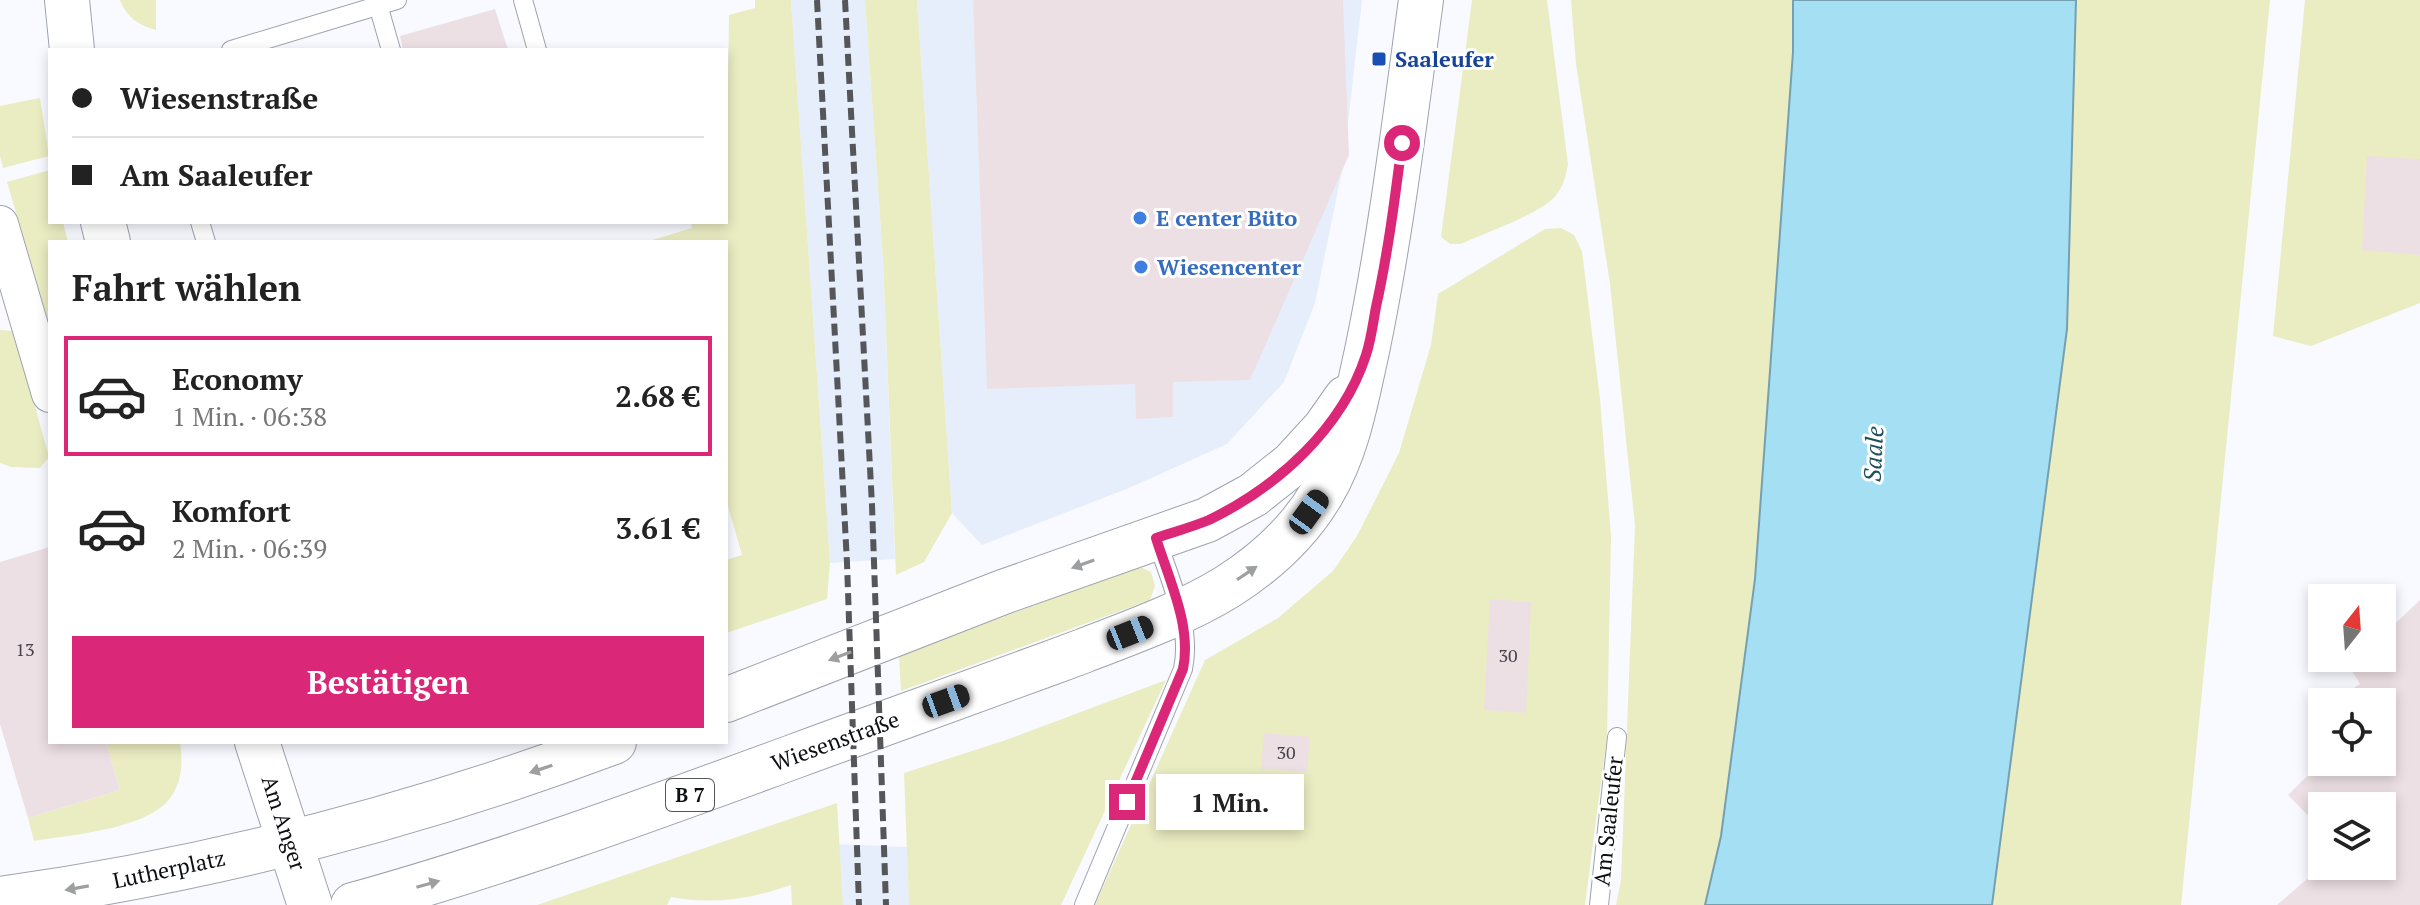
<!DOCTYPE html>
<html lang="de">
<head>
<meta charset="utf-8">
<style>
  body { margin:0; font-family:"PT Serif",serif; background:#f6f6f6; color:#222; height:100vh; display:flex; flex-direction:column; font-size:30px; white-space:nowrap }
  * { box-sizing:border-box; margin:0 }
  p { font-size:26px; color:#767676 }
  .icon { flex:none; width:44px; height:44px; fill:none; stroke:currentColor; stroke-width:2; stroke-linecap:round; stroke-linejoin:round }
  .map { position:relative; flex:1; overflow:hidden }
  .details { position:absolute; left:48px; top:240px; width:680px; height:504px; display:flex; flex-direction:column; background:#fff; border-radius:0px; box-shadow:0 4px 12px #0003 }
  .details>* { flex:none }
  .top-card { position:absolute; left:48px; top:48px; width:680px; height:176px; border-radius:0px; box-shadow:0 4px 12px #0003; display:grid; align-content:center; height:176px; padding:0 24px; background:#fff }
  .needle { width:52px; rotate:17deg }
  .tools { position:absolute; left:2308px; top:584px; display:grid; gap:16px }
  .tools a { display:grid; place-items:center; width:88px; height:88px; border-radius:0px; background:#fff; box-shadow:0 4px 12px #0003; font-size:40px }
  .end { position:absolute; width:36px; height:36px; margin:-18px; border:10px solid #db2777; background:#fff; box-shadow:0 0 0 4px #fff }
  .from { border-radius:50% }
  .bubble { position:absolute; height:56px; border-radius:0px; background:#fff; box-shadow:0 4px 12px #0003; font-size:26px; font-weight:600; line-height:56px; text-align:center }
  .car { position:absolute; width:24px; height:48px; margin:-24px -12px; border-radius:10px; box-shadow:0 0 6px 2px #0007; background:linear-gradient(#222 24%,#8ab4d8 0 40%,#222 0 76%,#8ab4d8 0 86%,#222 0) }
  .top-card b { display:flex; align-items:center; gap:28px; height:76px; font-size:30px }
  .top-card b+b { border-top:2px solid #e0e0e0 }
  .top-card i { width:20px; height:20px; background:#222 }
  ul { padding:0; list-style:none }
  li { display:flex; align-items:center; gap:24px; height:120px; margin:0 16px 12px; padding:0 8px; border:4px solid transparent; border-radius:0px }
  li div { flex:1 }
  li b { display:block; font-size:30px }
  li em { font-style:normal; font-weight:600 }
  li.active { border-color:#db2777 }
  li>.icon { width:72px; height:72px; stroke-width:1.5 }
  h2 { padding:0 24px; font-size:36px; line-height:96px }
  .action { display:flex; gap:16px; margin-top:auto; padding:16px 24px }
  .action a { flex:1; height:92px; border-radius:0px; background:#db2777; color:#fff; font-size:32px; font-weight:600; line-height:92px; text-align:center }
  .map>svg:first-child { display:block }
  .built { fill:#e6eefc }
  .green { fill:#eaecc2 }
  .water { fill:#a4dff3; stroke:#76a0b0; stroke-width:2 }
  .building { fill:#ede0e5 }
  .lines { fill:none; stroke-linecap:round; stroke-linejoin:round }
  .lane-casing { stroke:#9da3ad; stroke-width:20 }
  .street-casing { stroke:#9da3ad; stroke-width:38 }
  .primary-casing { stroke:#9da3ad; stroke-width:46 }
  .lane { stroke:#fff; stroke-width:18 }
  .street { stroke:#fff; stroke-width:36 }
  .primary { stroke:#fff; stroke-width:44 }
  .rail { stroke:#54565a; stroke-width:6; stroke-dasharray:12 6; stroke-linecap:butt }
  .oneway { fill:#9e9fa0 }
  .route { stroke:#db2777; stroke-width:10 }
  .transit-dot { fill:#1a4fb4; stroke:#fff; stroke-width:3 }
  .shop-dot { fill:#3f7fe0; stroke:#fff; stroke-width:3 }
  .labels { text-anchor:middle; stroke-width:6; stroke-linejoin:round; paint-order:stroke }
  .number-label { font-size:18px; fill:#444247 }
  .shield { fill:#fff; stroke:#555659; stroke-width:2 }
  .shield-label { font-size:20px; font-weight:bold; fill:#0c0e12 }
  .transit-label { font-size:22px; font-weight:bold; fill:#164399; stroke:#fff; text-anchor:start }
  .shop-label { font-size:22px; font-weight:bold; fill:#366cbe; stroke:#fff; text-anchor:start }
  .street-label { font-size:22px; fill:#0c0e12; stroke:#fff }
  .water-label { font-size:24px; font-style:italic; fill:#1e4f5d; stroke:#fff }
</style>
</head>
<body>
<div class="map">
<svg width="2420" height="905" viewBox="0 0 2420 905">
  <rect width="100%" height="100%" fill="#f8faff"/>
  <g class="built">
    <path d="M 791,0 L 865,0 L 883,260 L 895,559 L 830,563 Z"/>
    <path d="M 917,0 L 1362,0 L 1343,166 L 1315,303 L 1284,382 L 1227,444 L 1129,488 L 982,545 L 952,513 Z"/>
    <path d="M 839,844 L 907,847 L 909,905 L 843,905 Z"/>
  </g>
  <g class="green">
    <path d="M 120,0 L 156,0 L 156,30 C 140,26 126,17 120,0 Z"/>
    <path d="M 755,0 L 791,0 L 830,563 L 827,599 L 726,633 L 726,560 L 742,555 L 726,499 L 726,242 L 646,242 L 692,228 L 691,222 L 726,222 L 729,15 L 755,8 Z"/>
    <path d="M 865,0 L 917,0 L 952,513 L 924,562 L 896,575 L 883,260 Z"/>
    <path d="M 1472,0 L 1547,0 L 1568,164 C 1566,175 1564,185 1557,194 C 1544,213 1484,233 1461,244 L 1450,244 L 1441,237 Z"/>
    <path d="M 1571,0 L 1793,0 L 1793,52 L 1755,579 L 1721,837 L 1705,905 L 1616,905 L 1621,880 L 1635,526 L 1610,284 L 1576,64 Z"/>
    <path d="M 2076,0 L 2270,0 L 2181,905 L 1992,905 L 2067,329 Z"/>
    <path d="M 2305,0 L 2420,0 L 2420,303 L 2311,346 L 2273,336 Z"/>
    <path d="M 40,98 L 49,156 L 3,168 L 0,156 L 0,106 Z"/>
    <path d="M 50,170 L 50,222 L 63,222 L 68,242 L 50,242 L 50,326 L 7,182 Z"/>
    <path d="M 1561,228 L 1574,235 L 1582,251 L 1600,399 L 1611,536 L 1607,736 L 1585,905 L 1095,905 L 1205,660 L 1278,618 L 1333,571 L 1357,536 L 1399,453 L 1431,345 L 1438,294 L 1545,229 Z"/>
    <path d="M 0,330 L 14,331 L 49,457 L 40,468 L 11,467 L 0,463 Z"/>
    <path d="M 1138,566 L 1151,572 L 1155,586 L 1150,600 L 901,691 L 899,656 Z"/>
    <path d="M 1166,680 L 1061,905 L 909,905 L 904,773 L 1006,740 Z"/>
    <path d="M 106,742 L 180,742 C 182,759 183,774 175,790 C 157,830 72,834 34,841 L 28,818 L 120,790 Z"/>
    <path d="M 837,803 L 843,905 L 792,905 L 791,885 C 751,899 711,905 671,897 L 667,905 L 537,905 Z"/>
  </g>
  <path class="water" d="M 1793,0 L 2076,0 L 2067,329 L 1992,905 L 1705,905 L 1721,836 L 1755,579 L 1793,52 Z"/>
  <g class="building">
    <path d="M 973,0 L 1343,0 L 1349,155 L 1250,380 L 1173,382 L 1173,417 L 1136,419 L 1135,384 L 987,389 Z"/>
    <path d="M 495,9 L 508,50 L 403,50 L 400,36 Z"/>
    <path d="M 2367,156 L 2420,159 L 2420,255 L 2362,250 Z"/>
    <path d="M 50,547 L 50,742 L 106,742 L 120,790 L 28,818 L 0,724 L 0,562 Z"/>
    <path d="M 1490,599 L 1531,602 L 1526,713 L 1484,710 Z"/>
    <path d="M 2420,600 L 2420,905 L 2277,905 L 2322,866 L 2382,866 L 2382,806 L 2322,806 L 2322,830 L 2288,795 L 2315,768 L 2311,763 L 2322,751 L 2322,762 L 2382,762 L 2382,702 L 2331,702 L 2360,684 L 2349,666 L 2358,658 L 2382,658 L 2382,636 Z"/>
    <path d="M 1264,733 L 1310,737 L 1307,772 L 1261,769 Z"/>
  </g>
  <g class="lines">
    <defs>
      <g id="lane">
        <path d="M 523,0 L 537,50"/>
        <path d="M 378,5 L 391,50"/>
        <path d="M 231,50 L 397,0"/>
        <path d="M 200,222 L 206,242"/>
        <path d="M 1084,905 L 1183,669 C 1192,626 1170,580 1156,538"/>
        <path d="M 1599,905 L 1617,737"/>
      </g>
      <path id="street" d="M 0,224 L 50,394"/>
      <g id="primary">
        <path d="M 67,0 L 72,50"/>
        <path d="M 103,222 L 108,242"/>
        <path d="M 726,700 L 1003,592 L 1207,520 L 1253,495 L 1292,464 L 1325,428 L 1346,398"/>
        <path d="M 257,742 L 310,905"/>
        <path d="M 0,899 C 210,870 416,816 614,742"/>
        <path d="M 353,905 C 540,853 722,782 905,716 C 965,694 1024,673 1083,651 C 1132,632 1183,614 1227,587 C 1265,563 1299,532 1322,493 C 1348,449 1356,400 1367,351 C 1391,235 1405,118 1421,0"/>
      </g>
    </defs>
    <use href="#lane" class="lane-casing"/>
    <use href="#street" class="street-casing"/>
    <use href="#primary" class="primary-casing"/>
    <use href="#lane" class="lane"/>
    <use href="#street" class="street"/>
    <use href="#primary" class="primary"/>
    <g class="rail">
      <path d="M 817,0 L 847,563 L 859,905"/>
      <path d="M 845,0 L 872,505 L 886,905"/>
    </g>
  </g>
  <defs><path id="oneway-solid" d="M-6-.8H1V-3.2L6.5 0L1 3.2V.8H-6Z" transform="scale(2)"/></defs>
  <g class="oneway">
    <use href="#oneway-solid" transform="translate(1083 564) rotate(160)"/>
    <use href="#oneway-solid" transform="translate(1247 573) rotate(-34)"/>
    <use href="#oneway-solid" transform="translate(840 656) rotate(159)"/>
    <use href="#oneway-solid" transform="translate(541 769) rotate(162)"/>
    <use href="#oneway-solid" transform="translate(428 884) rotate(-16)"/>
    <use href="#oneway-solid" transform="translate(77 888) rotate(170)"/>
  </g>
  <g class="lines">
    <path class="route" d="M 1127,802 L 1183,669 C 1192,626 1169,580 1156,538 C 1174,532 1192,527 1209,520 C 1277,487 1342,429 1366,355 C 1371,340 1373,323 1376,307 C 1388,253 1395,198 1402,143"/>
  </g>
  <rect class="transit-dot" x="1371" y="51" width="16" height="16" rx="4"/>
  <g class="shop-dot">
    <circle cx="1140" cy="218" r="8"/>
    <circle cx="1141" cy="267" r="8"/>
  </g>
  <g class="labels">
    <g class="number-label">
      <text x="25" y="656">13</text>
      <text x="1508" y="662">30</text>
      <text x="1286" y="759">30</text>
    </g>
    <rect class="shield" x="666" y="779" width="48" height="32" rx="6"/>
    <g class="shield-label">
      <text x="690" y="802">B 7</text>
    </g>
    <g class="transit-label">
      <text x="1395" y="67">Saaleufer</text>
    </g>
    <g class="shop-label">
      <text x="1156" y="226">E center Büto</text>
      <text x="1157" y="275">Wiesencenter</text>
    </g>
    <g class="street-label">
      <text transform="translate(835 741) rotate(-20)" y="8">Wiesenstraße</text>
      <text transform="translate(1608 821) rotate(-84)" y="8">Am Saaleufer</text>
      <text transform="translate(284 823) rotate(72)" y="8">Am Anger</text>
      <text transform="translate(169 869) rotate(-12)" y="8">Lutherplatz</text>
    </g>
    <g class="water-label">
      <text transform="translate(1874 454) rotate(-87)" y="8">Saale</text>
    </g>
  </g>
</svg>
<div class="tools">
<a><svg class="needle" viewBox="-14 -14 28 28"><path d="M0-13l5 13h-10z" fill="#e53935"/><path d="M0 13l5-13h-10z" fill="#767676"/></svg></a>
<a><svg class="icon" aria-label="locate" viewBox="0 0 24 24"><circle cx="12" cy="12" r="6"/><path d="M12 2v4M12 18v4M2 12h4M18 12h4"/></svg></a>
<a><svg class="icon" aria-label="layers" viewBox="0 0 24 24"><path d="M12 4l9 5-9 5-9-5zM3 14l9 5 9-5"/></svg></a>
</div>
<i class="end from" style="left:1402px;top:143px"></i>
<i class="end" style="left:1127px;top:802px"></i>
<div class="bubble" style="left:1156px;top:774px;width:148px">1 Min.</div>
<i class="car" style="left:1309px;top:512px;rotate:36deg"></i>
<i class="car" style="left:1130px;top:633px;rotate:68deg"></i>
<i class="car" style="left:946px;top:701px;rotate:70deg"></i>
<div class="top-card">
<b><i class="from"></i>Wiesenstraße</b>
<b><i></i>Am Saaleufer</b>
</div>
<section class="details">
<h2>Fahrt wählen</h2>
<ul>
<li class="active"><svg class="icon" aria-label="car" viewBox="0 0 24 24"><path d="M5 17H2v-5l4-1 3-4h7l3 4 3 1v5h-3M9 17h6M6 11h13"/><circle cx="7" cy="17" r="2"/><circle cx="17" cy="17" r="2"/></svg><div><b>Economy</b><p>1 Min. · 06:38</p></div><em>2.68 €</em></li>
<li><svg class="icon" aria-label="car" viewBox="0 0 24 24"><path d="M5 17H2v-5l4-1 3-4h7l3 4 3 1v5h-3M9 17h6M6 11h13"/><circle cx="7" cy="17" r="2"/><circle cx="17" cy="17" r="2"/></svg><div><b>Komfort</b><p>2 Min. · 06:39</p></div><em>3.61 €</em></li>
</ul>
<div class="action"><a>Bestätigen</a></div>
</section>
</div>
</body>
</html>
